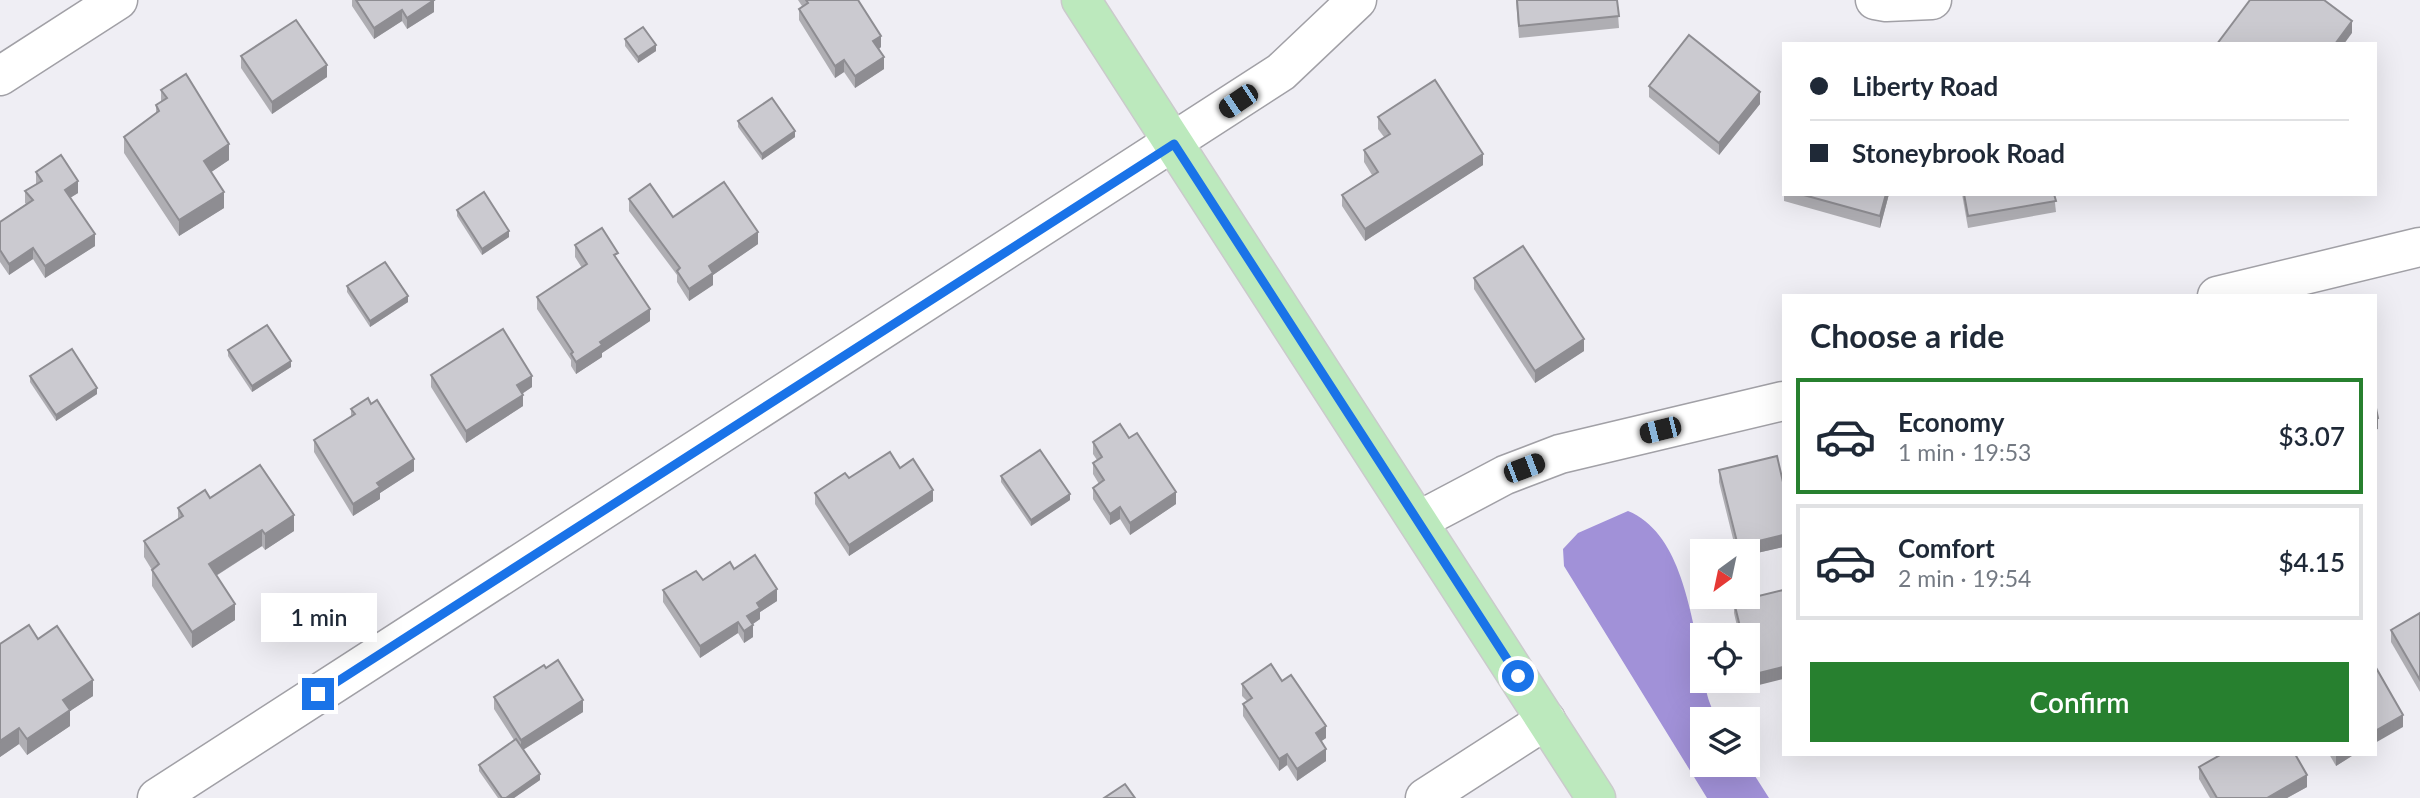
<!DOCTYPE html>
<html lang="en">
<head>
<meta charset="utf-8">
<style>
  body { margin:0; font-family:Lato,sans-serif; background:#f6f6f7; color:#1f2937; height:100vh; display:flex; flex-direction:column; font-size:26px; white-space:nowrap }
  * { box-sizing:border-box; margin:0 }
  p { font-size:23px; color:#747a83 }
  .icon { flex:none; width:38px; height:38px; fill:none; stroke:currentColor; stroke-width:2; stroke-linecap:round; stroke-linejoin:round }
  .map { position:relative; flex:1; overflow:hidden }
  .details { position:absolute; left:1782px; top:294px; width:595px; height:462px; display:flex; flex-direction:column; background:#fff; border-radius:0px; box-shadow:0 7px 28px #0002 }
  .details>* { flex:none }
  .guide { position:absolute; left:1782px; top:42px; width:595px; height:154px; border-radius:0px; box-shadow:0 7px 28px #0002; display:grid; align-content:center; height:154px; padding:0 28px; background:#fff }
  .needle { width:46px; rotate:213deg }
  .tools { position:absolute; left:1690px; top:539px; display:grid; gap:14px }
  .tools a { display:grid; place-items:center; width:70px; height:70px; border-radius:0px; background:#fff; box-shadow:0 7px 28px #0002; font-size:35px }
  .end { position:absolute; width:32px; height:32px; margin:-16px; border:9px solid #1a73e8; background:#fff; box-shadow:0 0 0 4px #fff }
  .from { border-radius:50% }
  .bubble { position:absolute; height:49px; border-radius:0px; background:#fff; box-shadow:0 7px 28px #0002; font-size:23px; font-weight:600; line-height:49px; text-align:center }
  .car { position:absolute; width:21px; height:42px; margin:-21px -10px; border-radius:9px; box-shadow:0 0 5px 2px #0007; background:linear-gradient(#222 24%,#8ab4d8 0 40%,#222 0 76%,#8ab4d8 0 86%,#222 0) }
  .guide b { display:flex; align-items:center; gap:24px; height:66px; font-size:26px }
  .guide b+b { border-top:2px solid #e0e1e3 }
  .guide i { width:18px; height:18px; background:#1f2937 }
  ul { padding:0; list-style:none }
  li { display:flex; align-items:center; gap:21px; height:116px; margin:0 14px 10px; padding:0 14px; border:4px solid #e0e1e3; border-radius:0px }
  li div { flex:1 }
  li b { display:block; font-size:26px }
  li em { font-style:normal; font-weight:600 }
  li.active { border-color:#27802f }
  li>.icon { width:63px; height:63px; stroke-width:1.5 }
  h2 { padding:0 28px; font-size:32px; line-height:84px }
  .primary-button { display:flex; gap:14px; margin-top:auto; padding:14px 28px }
  .primary-button a { flex:1; height:80px; border-radius:0px; background:#27802f; color:#fff; font-size:28px; font-weight:600; line-height:80px; text-align:center }
  .map>svg:first-child { display:block }
  .water { fill:#a191d8 }
  .lines { fill:none; stroke-linecap:round; stroke-linejoin:round }
  .minor-casing { stroke:#a1a0a6; stroke-width:41 }
  .primary-casing { stroke:#cacacb; stroke-width:41 }
  .minor { stroke:#fff; stroke-width:38 }
  .primary { stroke:#bce9bd; stroke-width:38 }
  .wall { fill:#afaeb3 }
  .shaded-wall { fill:#8e8d92 }
  .building { fill:#cbcad0; stroke:#8e8d92; stroke-width:2 }
  .route { stroke:#1a73e8; stroke-width:9 }
</style>
</head>
<body>
<div class="map">
<svg width="2420" height="798" viewBox="0 0 2420 798">
  <rect width="100%" height="100%" fill="#efeef4"/>
  <path class="water" d="M 1628,511 C 1679,532 1689,606 1700,654 C 1705,678 1704,698 1718,719 L 1703,719 L 1703,765 L 1748,765 L 1769,798 L 1707,798 L 1564,566 L 1563,549 L 1578,533 Z"/>
  <g class="lines">
    <defs>
      <g id="minor">
        <path d="M 1875,0 L 1886,2 L 1932,0"/>
        <path d="M 0,76 L 118,0"/>
        <path d="M 2217,296 L 2420,247"/>
        <path d="M 1418,521 L 1505,475 L 1560,454 L 1783,401"/>
        <path d="M 157,798 L 1281,72 L 1357,0"/>
        <path d="M 1425,798 L 1546,720"/>
      </g>
      <path id="primary" d="M 1081,0 L 1596,798"/>
    </defs>
    <use href="#minor" class="minor-casing"/>
    <use href="#primary" class="primary-casing"/>
    <use href="#minor" class="minor"/>
    <use href="#primary" class="primary"/>
  </g>
  <g class="wall">
    <path d="M 352,0 L 435,0 L 434,1 L 434,12 L 407,29 L 402,21 L 374,39 L 352,6 Z"/>
    <path d="M 798,0 L 858,0 L 881,47 L 879,49 L 884,69 L 855,88 L 844,72 L 835,78 L 799,20 L 799,9 L 802,6 Z"/>
    <path d="M 1516,0 L 1617,0 L 1619,28 L 1519,38 Z"/>
    <path d="M 625,39 L 656,51 L 638,63 L 625,46 Z"/>
    <path d="M 241,56 L 327,77 L 272,114 L 241,68 Z"/>
    <path d="M 1649,86 L 1760,104 L 1719,155 L 1649,97 Z"/>
    <path d="M 161,90 L 229,160 L 211,172 L 224,208 L 179,236 L 124,153 L 124,137 L 156,114 L 156,105 L 161,102 Z"/>
    <path d="M 1378,117 L 1483,165 L 1365,241 L 1342,206 L 1342,195 L 1372,175 L 1364,162 L 1364,150 L 1384,137 L 1378,129 Z"/>
    <path d="M 738,121 L 795,137 L 762,160 L 738,127 Z"/>
    <path d="M 36,172 L 78,193 L 70,198 L 95,246 L 45,278 L 33,259 L 9,275 L 0,262 L 0,222 L 26,204 L 25,203 L 25,191 L 36,184 Z"/>
    <path d="M 1784,194 L 1889,194 L 1880,228 L 1784,201 Z"/>
    <path d="M 1962,194 L 2054,194 L 2056,212 L 1968,228 Z"/>
    <path d="M 629,199 L 673,217 L 758,244 L 713,275 L 713,285 L 689,301 L 677,282 L 677,275 L 629,211 Z"/>
    <path d="M 457,210 L 509,237 L 482,255 L 457,216 Z"/>
    <path d="M 575,245 L 618,261 L 650,321 L 602,353 L 602,357 L 576,374 L 571,366 L 571,360 L 537,309 L 537,297 L 582,268 L 575,257 Z"/>
    <path d="M 1474,278 L 1584,351 L 1535,383 L 1474,289 Z"/>
    <path d="M 347,286 L 408,302 L 370,327 L 347,292 Z"/>
    <path d="M 228,350 L 291,367 L 252,392 L 228,356 Z"/>
    <path d="M 431,375 L 532,387 L 522,394 L 523,406 L 466,443 L 431,387 Z"/>
    <path d="M 30,376 L 97,394 L 56,421 L 30,382 Z"/>
    <path d="M 351,409 L 414,471 L 380,493 L 380,499 L 353,516 L 314,452 L 314,440 L 351,417 Z"/>
    <path d="M 1129,438 L 1176,504 L 1130,535 L 1120,519 L 1110,525 L 1093,499 L 1093,488 L 1099,484 L 1093,474 L 1093,463 L 1097,460 L 1093,454 L 1093,442 Z"/>
    <path d="M 900,468 L 933,501 L 849,556 L 815,504 L 815,493 L 849,478 Z"/>
    <path d="M 1719,470 L 1783,482 L 1783,547 L 1748,555 L 1748,551 L 1736,551 L 1719,482 Z"/>
    <path d="M 1001,476 L 1070,500 L 1031,526 L 1001,482 Z"/>
    <path d="M 210,498 L 294,531 L 265,550 L 262,546 L 216,576 L 235,620 L 192,648 L 152,586 L 152,570 L 144,557 L 144,541 L 178,519 L 178,508 Z"/>
    <path d="M 734,569 L 777,601 L 760,612 L 760,619 L 753,624 L 753,637 L 744,643 L 738,633 L 700,658 L 663,602 L 663,590 L 703,580 Z"/>
    <path d="M 1783,590 L 1751,687 L 1748,673 L 1748,635 L 1739,635 L 1734,613 L 1734,602 Z"/>
    <path d="M 2420,613 L 2420,692 L 2391,642 L 2391,630 Z"/>
    <path d="M 38,639 L 93,696 L 70,711 L 70,726 L 27,755 L 19,744 L 0,757 L 0,644 Z"/>
    <path d="M 546,668 L 583,712 L 523,750 L 540,780 L 514,798 L 498,798 L 479,771 L 479,765 L 514,740 L 494,709 L 494,697 Z"/>
    <path d="M 1282,681 L 1326,738 L 1321,741 L 1326,761 L 1297,781 L 1287,765 L 1279,771 L 1243,716 L 1243,704 L 1247,701 L 1242,696 L 1242,684 Z"/>
    <path d="M 2329,754 L 2355,754 L 2336,766 Z"/>
    <path d="M 2199,767 L 2307,787 L 2287,798 L 2210,798 L 2199,779 Z"/>
  </g>
  <g class="shaded-wall">
    <path d="M 429,0 L 435,0 L 434,1 L 434,12 L 407,29 L 407,18 Z"/>
    <path d="M 402,10 L 402,21 L 374,39 L 374,28 Z"/>
    <path d="M 2352,21 L 2352,33 L 2344,44 L 2335,44 Z"/>
    <path d="M 881,36 L 881,47 L 873,53 L 873,41 Z"/>
    <path d="M 656,45 L 656,51 L 638,63 L 638,57 Z"/>
    <path d="M 884,57 L 884,69 L 855,88 L 855,76 Z"/>
    <path d="M 844,60 L 844,72 L 835,78 L 835,66 Z"/>
    <path d="M 327,65 L 327,77 L 272,114 L 272,102 Z"/>
    <path d="M 1760,92 L 1760,104 L 1719,155 L 1719,143 Z"/>
    <path d="M 795,131 L 795,137 L 762,160 L 762,154 Z"/>
    <path d="M 229,144 L 229,160 L 204,177 L 204,161 Z"/>
    <path d="M 1483,154 L 1483,165 L 1365,241 L 1365,229 Z"/>
    <path d="M 78,181 L 78,193 L 65,201 L 65,190 Z"/>
    <path d="M 224,192 L 224,208 L 179,236 L 179,220 Z"/>
    <path d="M 1886,194 L 1889,194 L 1880,228 L 1880,216 Z"/>
    <path d="M 509,231 L 509,237 L 482,255 L 482,249 Z"/>
    <path d="M 758,232 L 758,244 L 713,275 L 713,285 L 689,301 L 689,289 L 709,266 Z"/>
    <path d="M 95,234 L 95,246 L 45,278 L 45,266 Z"/>
    <path d="M 33,248 L 33,259 L 9,275 L 9,264 Z"/>
    <path d="M 408,296 L 408,302 L 370,327 L 370,321 Z"/>
    <path d="M 650,309 L 650,321 L 602,353 L 602,357 L 576,374 L 576,362 L 600,342 Z"/>
    <path d="M 1584,339 L 1584,351 L 1535,383 L 1535,371 Z"/>
    <path d="M 291,361 L 291,367 L 252,392 L 252,386 Z"/>
    <path d="M 532,376 L 532,387 L 517,397 L 517,385 Z"/>
    <path d="M 97,388 L 97,394 L 56,421 L 56,415 Z"/>
    <path d="M 523,395 L 523,406 L 466,443 L 466,431 Z"/>
    <path d="M 2378,418 L 2378,429 L 2375,430 L 2375,419 Z"/>
    <path d="M 414,459 L 414,471 L 380,493 L 380,499 L 353,516 L 353,504 L 377,483 Z"/>
    <path d="M 933,490 L 933,501 L 849,556 L 849,545 Z"/>
    <path d="M 1176,492 L 1176,504 L 1130,535 L 1130,523 Z"/>
    <path d="M 1070,494 L 1070,500 L 1031,526 L 1031,520 Z"/>
    <path d="M 1120,507 L 1120,519 L 1110,525 L 1110,514 Z"/>
    <path d="M 294,515 L 294,531 L 265,550 L 265,534 Z"/>
    <path d="M 262,530 L 262,546 L 209,580 L 209,564 Z"/>
    <path d="M 1783,535 L 1783,547 L 1748,555 L 1748,551 L 1738,551 L 1738,546 Z"/>
    <path d="M 777,589 L 777,601 L 760,612 L 760,619 L 747,628 L 747,616 L 757,603 Z"/>
    <path d="M 235,604 L 235,620 L 192,648 L 192,632 Z"/>
    <path d="M 738,622 L 738,633 L 700,658 L 700,646 Z"/>
    <path d="M 753,625 L 753,637 L 744,643 L 744,631 Z"/>
    <path d="M 1783,667 L 1783,679 L 1751,687 L 1751,675 Z"/>
    <path d="M 93,680 L 93,696 L 70,711 L 70,726 L 27,755 L 27,739 L 63,700 Z"/>
    <path d="M 583,700 L 583,712 L 521,751 L 521,740 Z"/>
    <path d="M 2403,715 L 2403,727 L 2375,743 L 2375,731 Z"/>
    <path d="M 1326,726 L 1326,738 L 1316,745 L 1316,733 Z"/>
    <path d="M 19,728 L 19,744 L 0,757 L 0,741 Z"/>
    <path d="M 1326,749 L 1326,761 L 1297,781 L 1297,769 Z"/>
    <path d="M 1287,754 L 1287,765 L 1279,771 L 1279,759 Z"/>
    <path d="M 2336,754 L 2355,754 L 2336,766 Z"/>
    <path d="M 540,774 L 540,780 L 514,798 L 506,798 Z"/>
    <path d="M 2307,775 L 2307,787 L 2287,798 L 2267,798 Z"/>
  </g>
  <g class="building">
    <path d="M 356,0 L 434,0 L 407,18 L 402,10 L 374,28 Z"/>
    <path d="M 806,0 L 858,0 L 881,36 L 873,41 L 884,57 L 855,76 L 844,60 L 835,66 L 799,9 L 808,3 Z"/>
    <path d="M 1517,0 L 1617,0 L 1619,16 L 1519,26 Z"/>
    <path d="M 2250,0 L 2324,0 L 2352,21 L 2335,44 L 2217,44 Z"/>
    <path d="M 296,20 L 327,65 L 272,102 L 241,56 Z"/>
    <path d="M 643,27 L 656,45 L 638,57 L 625,39 Z"/>
    <path d="M 1689,35 L 1760,92 L 1719,143 L 1649,86 Z"/>
    <path d="M 186,74 L 229,144 L 204,161 L 224,192 L 179,220 L 124,137 L 159,111 L 156,105 L 167,98 L 161,90 Z"/>
    <path d="M 1435,80 L 1483,154 L 1365,229 L 1342,195 L 1378,172 L 1364,150 L 1390,134 L 1378,117 Z"/>
    <path d="M 772,98 L 795,131 L 762,154 L 738,121 Z"/>
    <path d="M 61,155 L 78,181 L 65,190 L 95,234 L 45,266 L 33,248 L 9,264 L 0,250 L 0,222 L 33,200 L 25,191 L 42,181 L 36,172 Z"/>
    <path d="M 724,182 L 758,232 L 709,266 L 713,273 L 689,289 L 677,271 L 680,268 L 629,199 L 650,184 L 673,217 Z"/>
    <path d="M 484,192 L 509,231 L 482,249 L 457,210 Z"/>
    <path d="M 1800,194 L 1886,194 L 1880,216 Z"/>
    <path d="M 1964,194 L 2054,194 L 2056,201 L 1968,216 Z"/>
    <path d="M 602,228 L 618,253 L 614,255 L 650,309 L 600,342 L 602,345 L 576,362 L 571,354 L 573,352 L 537,297 L 587,264 L 575,245 Z"/>
    <path d="M 1523,246 L 1584,339 L 1535,371 L 1474,278 Z"/>
    <path d="M 385,262 L 408,296 L 370,321 L 347,286 Z"/>
    <path d="M 267,325 L 291,361 L 252,386 L 228,350 Z"/>
    <path d="M 503,329 L 532,376 L 517,385 L 523,395 L 466,431 L 431,375 Z"/>
    <path d="M 72,349 L 97,388 L 56,415 L 30,376 Z"/>
    <path d="M 368,398 L 371,404 L 377,400 L 414,459 L 377,483 L 380,487 L 353,504 L 314,440 L 355,414 L 351,409 Z"/>
    <path d="M 2375,403 L 2378,418 L 2375,419 Z"/>
    <path d="M 1120,424 L 1129,438 L 1137,433 L 1176,492 L 1130,523 L 1120,507 L 1110,514 L 1093,488 L 1104,480 L 1093,463 L 1102,457 L 1093,442 Z"/>
    <path d="M 1040,450 L 1070,494 L 1031,520 L 1001,476 Z"/>
    <path d="M 890,452 L 900,468 L 913,459 L 933,490 L 849,545 L 815,493 L 845,473 L 849,478 Z"/>
    <path d="M 1777,456 L 1783,482 L 1783,535 L 1738,546 L 1719,470 Z"/>
    <path d="M 260,465 L 294,515 L 265,534 L 262,530 L 209,564 L 235,604 L 192,632 L 152,570 L 159,564 L 144,541 L 183,516 L 178,508 L 205,490 L 210,498 Z"/>
    <path d="M 755,555 L 777,589 L 757,603 L 760,608 L 747,616 L 753,625 L 744,631 L 738,622 L 700,646 L 663,590 L 696,571 L 703,580 L 730,562 L 734,569 Z"/>
    <path d="M 1783,590 L 1783,667 L 1751,675 L 1748,662 L 1748,635 L 1742,635 L 1734,602 Z"/>
    <path d="M 2420,613 L 2420,680 L 2391,630 Z"/>
    <path d="M 29,625 L 38,639 L 57,626 L 93,680 L 63,700 L 70,710 L 27,739 L 19,728 L 0,741 L 0,644 Z"/>
    <path d="M 558,660 L 583,700 L 521,740 L 494,697 L 544,665 L 546,668 Z"/>
    <path d="M 1271,664 L 1282,681 L 1291,675 L 1326,726 L 1316,733 L 1326,749 L 1297,769 L 1287,754 L 1279,759 L 1243,704 L 1252,698 L 1242,684 Z"/>
    <path d="M 2375,666 L 2403,715 L 2375,731 Z"/>
    <path d="M 516,739 L 540,774 L 506,798 L 502,798 L 479,765 Z"/>
    <path d="M 2222,754 L 2295,754 L 2307,775 L 2267,798 L 2217,798 L 2199,767 Z"/>
    <path d="M 1125,784 L 1135,798 L 1104,798 Z"/>
  </g>
  <g class="lines">
    <path class="route" d="M 318,694 L 1174,144 L 1518,676"/>
  </g>
</svg>
<div class="tools">
<a><svg class="needle" viewBox="-14 -14 28 28"><path d="M0-13l5 13h-10z" fill="#e53935"/><path d="M0 13l5-13h-10z" fill="#747a83"/></svg></a>
<a><svg class="icon" aria-label="locate" viewBox="0 0 24 24"><circle cx="12" cy="12" r="6"/><path d="M12 2v4M12 18v4M2 12h4M18 12h4"/></svg></a>
<a><svg class="icon" aria-label="layers" viewBox="0 0 24 24"><path d="M12 4l9 5-9 5-9-5zM3 14l9 5 9-5"/></svg></a>
</div>
<i class="end from" style="left:1518px;top:676px"></i>
<i class="end" style="left:318px;top:694px"></i>
<div class="bubble" style="left:261px;top:593px;width:116px">1 min</div>
<i class="car" style="left:1238px;top:101px;rotate:236deg"></i>
<i class="car" style="left:1660px;top:430px;rotate:256deg"></i>
<i class="car" style="left:1524px;top:468px;rotate:69deg"></i>
<div class="guide">
<b><i class="from"></i>Liberty Road</b>
<b><i></i>Stoneybrook Road</b>
</div>
<section class="details">
<h2>Choose a ride</h2>
<ul>
<li class="active"><svg class="icon" aria-label="car" viewBox="0 0 24 24"><path d="M5 17H2v-5l4-1 3-4h7l3 4 3 1v5h-3M9 17h6M6 11h13"/><circle cx="7" cy="17" r="2"/><circle cx="17" cy="17" r="2"/></svg><div><b>Economy</b><p>1 min · 19:53</p></div><em>$3.07</em></li>
<li><svg class="icon" aria-label="car" viewBox="0 0 24 24"><path d="M5 17H2v-5l4-1 3-4h7l3 4 3 1v5h-3M9 17h6M6 11h13"/><circle cx="7" cy="17" r="2"/><circle cx="17" cy="17" r="2"/></svg><div><b>Comfort</b><p>2 min · 19:54</p></div><em>$4.15</em></li>
</ul>
<div class="primary-button"><a>Confirm</a></div>
</section>
</div>
</body>
</html>
